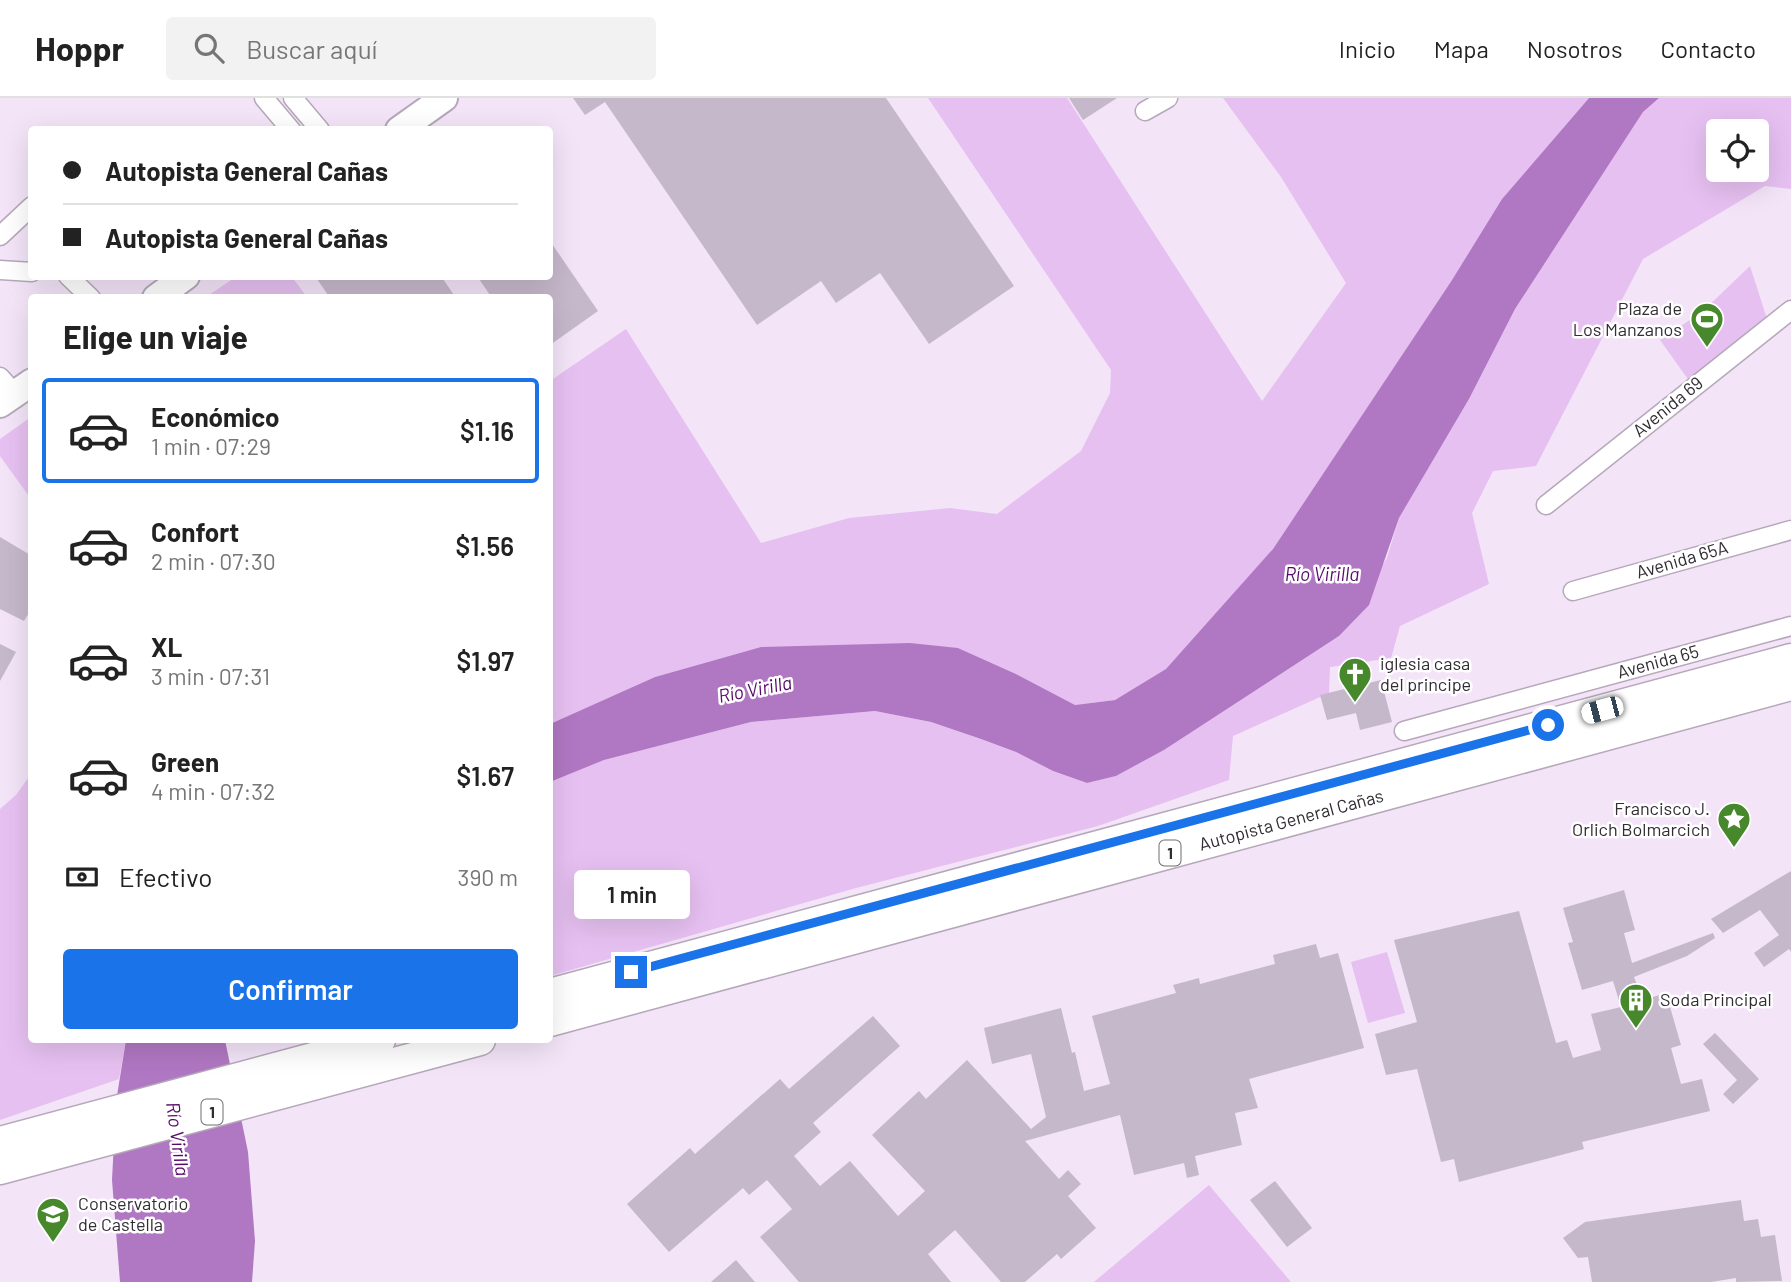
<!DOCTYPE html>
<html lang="es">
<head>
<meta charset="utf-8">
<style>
  body { margin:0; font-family:Barlow,sans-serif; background:#f2f2f2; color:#222; height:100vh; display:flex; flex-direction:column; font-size:26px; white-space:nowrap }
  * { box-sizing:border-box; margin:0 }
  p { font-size:23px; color:#767676 }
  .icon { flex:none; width:38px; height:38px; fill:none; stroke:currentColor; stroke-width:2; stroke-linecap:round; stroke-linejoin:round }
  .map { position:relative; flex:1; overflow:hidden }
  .panel { position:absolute; left:28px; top:196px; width:525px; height:749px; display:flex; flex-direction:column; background:#fff; border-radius:7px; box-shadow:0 7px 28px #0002 }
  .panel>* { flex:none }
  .guide { position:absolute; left:28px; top:28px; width:525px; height:154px; border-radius:7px; box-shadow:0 7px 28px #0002; display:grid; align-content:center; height:154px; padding:0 35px; background:#fff }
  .buttons { position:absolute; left:1706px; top:21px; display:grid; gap:14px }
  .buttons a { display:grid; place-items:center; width:63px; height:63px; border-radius:7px; background:#fff; box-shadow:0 7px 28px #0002; font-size:35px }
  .end { position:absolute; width:32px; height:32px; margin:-16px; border:9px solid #1a73e8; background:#fff; box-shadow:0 0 0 4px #fff }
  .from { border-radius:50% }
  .bubble { position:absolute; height:49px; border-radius:7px; background:#fff; box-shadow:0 7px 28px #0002; font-size:23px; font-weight:600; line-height:49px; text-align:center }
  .car { position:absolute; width:21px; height:42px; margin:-21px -10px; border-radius:9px; box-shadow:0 0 5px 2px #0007; background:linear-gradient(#fff 24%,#345 0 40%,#fff 0 76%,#345 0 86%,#fff 0) }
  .guide b { display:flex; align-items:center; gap:24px; height:66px; font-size:26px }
  .guide b+b { border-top:2px solid #e0e0e0 }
  .guide i { width:18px; height:18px; background:#222 }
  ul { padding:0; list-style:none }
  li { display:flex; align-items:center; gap:21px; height:105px; margin:0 14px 10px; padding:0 21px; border:4px solid transparent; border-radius:7px }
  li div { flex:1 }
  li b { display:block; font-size:26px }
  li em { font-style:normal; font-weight:600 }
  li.current { border-color:#1a73e8 }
  li>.icon { width:63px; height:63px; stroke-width:1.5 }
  h2 { padding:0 35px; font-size:32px; line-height:84px }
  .pay { display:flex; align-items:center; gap:18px; height:77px; padding:0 35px; font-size:26px }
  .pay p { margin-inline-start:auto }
  .cta { display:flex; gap:14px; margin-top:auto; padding:14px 35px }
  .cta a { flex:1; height:80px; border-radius:7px; background:#1a73e8; color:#fff; font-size:28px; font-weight:600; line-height:80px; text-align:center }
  header { display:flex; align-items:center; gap:42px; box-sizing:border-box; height:98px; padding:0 35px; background:#fff; border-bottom:2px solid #e0e0e0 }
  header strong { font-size:33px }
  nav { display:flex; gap:38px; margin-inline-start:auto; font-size:24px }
  .search { width:490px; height:63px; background:#f2f2f2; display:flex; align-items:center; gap:18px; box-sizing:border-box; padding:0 24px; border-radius:7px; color:#767676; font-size:26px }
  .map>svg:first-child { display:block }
  .green { fill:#e6c0f1; fill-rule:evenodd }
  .water { fill:#b077c2 }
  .building { fill:#c6b8cb }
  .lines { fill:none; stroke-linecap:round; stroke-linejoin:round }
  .minor-casing { stroke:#b6a8ba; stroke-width:21 }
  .secondary-casing { stroke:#b6a8ba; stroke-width:30 }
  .trunk-casing { stroke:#b6a8ba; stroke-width:33 }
  .minor { stroke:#fff; stroke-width:18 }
  .secondary { stroke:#fff; stroke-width:26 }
  .trunk { stroke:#fff; stroke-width:30 }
  .route { stroke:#1a73e8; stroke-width:9 }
  .labels { text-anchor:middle; stroke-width:5; stroke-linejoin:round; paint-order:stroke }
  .shield { fill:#fff; stroke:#706b70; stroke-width:2 }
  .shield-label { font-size:16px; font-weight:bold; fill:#322c33 }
  .poi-label { font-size:18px; fill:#322c33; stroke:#fff; text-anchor:start }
  .street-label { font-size:18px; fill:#322c33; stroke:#fff }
  .water-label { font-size:19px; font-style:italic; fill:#570a6a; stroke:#fff }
</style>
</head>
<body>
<header>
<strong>Hoppr</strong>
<div class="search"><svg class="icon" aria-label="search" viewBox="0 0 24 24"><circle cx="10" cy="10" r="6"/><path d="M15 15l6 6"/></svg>Buscar aquí</div>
<nav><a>Inicio</a><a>Mapa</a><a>Nosotros</a><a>Contacto</a></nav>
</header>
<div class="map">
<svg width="1791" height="1184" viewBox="0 0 1791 1184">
  <rect width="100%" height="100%" fill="#f3e4f8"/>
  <g class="green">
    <path d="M 928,0 L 1067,0 L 1262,303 L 1346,185 L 1281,79 L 1223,0 L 1589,0 L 1502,101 L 1452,182 L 1273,451 L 1167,571 L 1115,602 L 1075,607 L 1016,576 L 958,550 L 761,549 L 655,579 L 550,626 L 550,283 L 626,231 L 761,445 L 849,420 L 950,410 L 997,416 L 1081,353 L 1110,295 L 1111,272 Z"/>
    <path d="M 1659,0 L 1791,0 L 1791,91 L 1765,88 L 1643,161 L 1536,368 L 1493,373 L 1472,415 L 1489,486 L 1400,528 L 1391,560 L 1330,569 L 1329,595 L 1233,638 L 1229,682 L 1098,728 L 856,790 L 550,878 L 550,684 L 604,662 L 751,624 L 875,613 L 931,624 L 981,641 L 1016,654 L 1053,673 L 1087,685 L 1116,678 L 1164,652 L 1339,538 L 1387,460 L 1399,420 L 1469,301 L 1515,211 L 1643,14 ZM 1718,33 L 1757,33 L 1757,72 L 1718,72 Z"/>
    <path d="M 1750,168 L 1768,224 L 1690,284 L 1660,242 L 1703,213 Z"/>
    <path d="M 237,178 L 292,179 L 307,199 L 206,199 Z"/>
    <path d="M 31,319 L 31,401 L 0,358 L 0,341 Z"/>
    <path d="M 31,676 L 32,942 L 126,942 L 119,981 L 0,1022 L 0,711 L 16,697 Z"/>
    <path d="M 1387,854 L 1405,915 L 1368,925 L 1351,864 Z"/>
    <path d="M 1209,1087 L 1291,1184 L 1094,1184 Z"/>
  </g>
  <g class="water">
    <path d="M 1589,0 L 1659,0 L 1643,14 L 1515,211 L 1469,301 L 1399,420 L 1369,507 L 1339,538 L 1164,652 L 1116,678 L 1087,685 L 1053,673 L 1016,654 L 981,641 L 931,624 L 875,613 L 751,624 L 604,662 L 550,684 L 550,626 L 655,579 L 761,549 L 910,545 L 958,550 L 1016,576 L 1075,607 L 1115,602 L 1166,571 L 1273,451 L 1452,182 L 1502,101 Z"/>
    <path d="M 126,942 L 225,942 L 248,1054 L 255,1143 L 252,1184 L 120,1184 L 112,1082 L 116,1004 Z"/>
  </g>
  <g class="building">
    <path d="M 573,0 L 886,0 L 1014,188 L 929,246 L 880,175 L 836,205 L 821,183 L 757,227 L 605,4 L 585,17 Z"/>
    <path d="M 1069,0 L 1117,0 L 1083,22 Z"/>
    <path d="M 550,143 L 598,213 L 550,247 L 550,200 L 492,200 L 477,178 L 550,178 Z"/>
    <path d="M 315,178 L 441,178 L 456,200 L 330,200 Z"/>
    <path d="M 0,439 L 32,458 L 32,510 L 24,523 L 0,511 Z"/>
    <path d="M 0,546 L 16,554 L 0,583 Z"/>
    <path d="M 1381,582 L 1392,624 L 1360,632 L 1356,615 L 1327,622 L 1320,597 Z"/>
    <path d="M 1791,773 L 1791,854 L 1789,851 L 1764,869 L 1754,855 L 1779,837 L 1760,812 L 1723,835 L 1711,821 Z"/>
    <path d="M 1624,792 L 1635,832 L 1624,835 L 1632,865 L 1713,835 L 1715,840 L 1687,858 L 1634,879 L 1643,902 L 1666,895 L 1681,947 L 1671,950 L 1681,986 L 1702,981 L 1710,1013 L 1582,1044 L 1584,1051 L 1459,1084 L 1454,1061 L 1441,1064 L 1417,971 L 1386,977 L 1375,936 L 1417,924 L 1394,842 L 1519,813 L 1556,945 L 1567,942 L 1573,960 L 1601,952 L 1591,916 L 1621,909 L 1613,883 L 1582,892 L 1568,845 L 1573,844 L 1563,810 Z"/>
    <path d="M 1316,846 L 1320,860 L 1338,855 L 1364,950 L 1249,981 L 1258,1010 L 1235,1015 L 1242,1047 L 1195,1058 L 1199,1077 L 1187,1080 L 1184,1065 L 1134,1077 L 1120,1017 L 1025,1043 L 1059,1081 L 1068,1072 L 1081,1086 L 1068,1098 L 1096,1130 L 1061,1161 L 1057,1156 L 1025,1184 L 1001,1184 L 955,1132 L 928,1156 L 951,1184 L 799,1184 L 760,1139 L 792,1111 L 767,1082 L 749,1097 L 743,1090 L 669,1154 L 627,1106 L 690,1050 L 695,1056 L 780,981 L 789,991 L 873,918 L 900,948 L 813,1025 L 821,1034 L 794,1058 L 820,1088 L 850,1063 L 898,1118 L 925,1093 L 872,1037 L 919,993 L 926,1001 L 967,962 L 1031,1031 L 1046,1019 L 1031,956 L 992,966 L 984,930 L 1061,910 L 1072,955 L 1075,954 L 1084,993 L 1110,986 L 1092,918 L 1176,895 L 1173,887 L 1199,880 L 1200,886 L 1275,866 L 1273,857 Z"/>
    <path d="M 1715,935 L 1759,981 L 1733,1006 L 1723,996 L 1737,982 L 1703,946 Z"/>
    <path d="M 1275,1083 L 1312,1130 L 1287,1149 L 1250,1102 Z"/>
    <path d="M 1741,1102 L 1744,1123 L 1758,1121 L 1761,1139 L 1775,1137 L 1782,1183 L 1736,1184 L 1736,1180 L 1711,1184 L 1592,1184 L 1588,1159 L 1578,1160 L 1563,1140 L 1585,1124 Z"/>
    <path d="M 736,1162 L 755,1184 L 711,1184 Z"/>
  </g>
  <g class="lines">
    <defs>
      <g id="minor">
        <path d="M 264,0 L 291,32"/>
        <path d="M 293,0 L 320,32"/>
        <path d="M 1145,13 L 1168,0"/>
        <path d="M 0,138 L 32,108"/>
        <path d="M 0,172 L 32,174"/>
        <path d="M 68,178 L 91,200"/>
        <path d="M 0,279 L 15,296"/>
        <path d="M 1546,407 L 1791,212"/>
        <path d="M 1573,493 L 1791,432"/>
        <path d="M 1404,633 L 1791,528"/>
      </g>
      <g id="secondary">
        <path d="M 399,32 L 444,0"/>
        <path d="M 156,200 L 186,178"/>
        <path d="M 0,306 L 32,284"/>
      </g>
      <g id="trunk">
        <path d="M 550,896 L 1791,561"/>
        <path id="s1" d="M 550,923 L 1791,587"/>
        <path d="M 0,1044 L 380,942"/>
        <path d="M 0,1071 L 480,942"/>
      </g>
    </defs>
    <use href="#minor" class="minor-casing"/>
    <use href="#secondary" class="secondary-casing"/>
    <use href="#trunk" class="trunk-casing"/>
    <use href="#minor" class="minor"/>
    <use href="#secondary" class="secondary"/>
    <use href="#trunk" class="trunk"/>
  </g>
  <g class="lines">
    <path class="route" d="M 631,874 L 1548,627"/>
  </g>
  <defs>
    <symbol id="stadium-pin" viewBox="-11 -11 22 30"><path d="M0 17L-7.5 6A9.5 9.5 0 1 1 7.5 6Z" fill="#46882b" stroke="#fff"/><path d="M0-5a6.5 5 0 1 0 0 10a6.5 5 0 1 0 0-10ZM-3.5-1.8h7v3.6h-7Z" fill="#fff"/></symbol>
    <symbol id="church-pin" viewBox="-11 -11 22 30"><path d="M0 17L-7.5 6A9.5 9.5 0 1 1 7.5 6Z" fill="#46882b" stroke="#fff"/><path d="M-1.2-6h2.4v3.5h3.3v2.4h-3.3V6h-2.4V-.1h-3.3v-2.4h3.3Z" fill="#fff"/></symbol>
    <symbol id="sight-pin" viewBox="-11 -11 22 30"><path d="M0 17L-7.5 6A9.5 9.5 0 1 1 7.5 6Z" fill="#46882b" stroke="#fff"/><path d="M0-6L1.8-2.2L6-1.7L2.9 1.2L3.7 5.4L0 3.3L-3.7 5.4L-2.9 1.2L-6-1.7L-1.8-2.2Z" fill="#fff"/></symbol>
    <symbol id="building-pin" viewBox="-11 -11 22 30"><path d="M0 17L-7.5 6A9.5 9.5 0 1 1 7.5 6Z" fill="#46882b" stroke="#fff"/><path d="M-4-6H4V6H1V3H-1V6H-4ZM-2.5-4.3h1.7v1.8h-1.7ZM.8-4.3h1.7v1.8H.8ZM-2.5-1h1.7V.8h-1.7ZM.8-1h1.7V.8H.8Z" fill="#fff"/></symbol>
    <symbol id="school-pin" viewBox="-11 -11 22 30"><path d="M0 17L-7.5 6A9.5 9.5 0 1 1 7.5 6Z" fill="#46882b" stroke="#fff"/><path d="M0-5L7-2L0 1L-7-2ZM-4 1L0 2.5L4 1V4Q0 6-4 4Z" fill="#fff"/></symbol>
  </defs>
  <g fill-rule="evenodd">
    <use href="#stadium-pin" x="1688" y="202" width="38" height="52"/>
    <use href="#church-pin" x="1336" y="557" width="38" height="52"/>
    <use href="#sight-pin" x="1715" y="702" width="38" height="52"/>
    <use href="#building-pin" x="1617" y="883" width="38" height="52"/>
    <use href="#school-pin" x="34" y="1097" width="38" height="52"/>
  </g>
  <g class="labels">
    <g class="shield">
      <rect x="1159.5" y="742.5" width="21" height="25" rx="5"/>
      <rect x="201.5" y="1001.5" width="21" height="25" rx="5"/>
    </g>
    <g class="shield-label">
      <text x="1170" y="761">1</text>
      <text x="212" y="1020">1</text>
    </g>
    <g class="poi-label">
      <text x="1682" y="217" text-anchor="end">Plaza de<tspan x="1682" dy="21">Los Manzanos</tspan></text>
      <text x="1380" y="572">iglesia casa<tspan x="1380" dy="21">del principe</tspan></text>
      <text x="1710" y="717" text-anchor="end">Francisco J.<tspan x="1710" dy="21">Orlich Bolmarcich</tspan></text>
      <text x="1660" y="908">Soda Principal</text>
      <text x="78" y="1112">Conservatorio<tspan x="78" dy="21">de Castella</tspan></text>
    </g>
    <g class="street-label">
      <text transform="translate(1668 309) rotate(-39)" y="6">Avenida 69</text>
      <text transform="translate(1682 462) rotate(-16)" y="6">Avenida 65A</text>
      <text transform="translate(1658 564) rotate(-15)" y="6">Avenida 65</text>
      <text dy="6" stroke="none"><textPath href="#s1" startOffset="768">Autopista General Cañas</textPath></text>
    </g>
    <g class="water-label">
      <text x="1322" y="483">Río Virilla</text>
      <text transform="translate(755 591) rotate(-11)" y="7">Río Virilla</text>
      <text transform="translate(178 1041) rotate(82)" y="7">Río Virilla</text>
    </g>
  </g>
</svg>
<div class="buttons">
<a><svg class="icon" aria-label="locate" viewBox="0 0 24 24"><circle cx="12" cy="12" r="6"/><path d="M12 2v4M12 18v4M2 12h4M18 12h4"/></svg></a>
</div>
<i class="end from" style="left:1548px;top:627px"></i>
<i class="end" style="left:631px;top:874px"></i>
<div class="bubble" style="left:574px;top:772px;width:116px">1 min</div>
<i class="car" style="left:1602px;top:612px;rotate:255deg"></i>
<div class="guide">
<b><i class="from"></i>Autopista General Cañas</b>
<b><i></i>Autopista General Cañas</b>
</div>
<section class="panel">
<h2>Elige un viaje</h2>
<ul>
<li class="current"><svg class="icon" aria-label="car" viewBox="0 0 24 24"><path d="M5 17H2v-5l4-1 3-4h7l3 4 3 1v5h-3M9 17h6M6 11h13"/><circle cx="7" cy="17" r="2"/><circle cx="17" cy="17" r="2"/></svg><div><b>Económico</b><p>1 min · 07:29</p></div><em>$1.16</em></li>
<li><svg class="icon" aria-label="car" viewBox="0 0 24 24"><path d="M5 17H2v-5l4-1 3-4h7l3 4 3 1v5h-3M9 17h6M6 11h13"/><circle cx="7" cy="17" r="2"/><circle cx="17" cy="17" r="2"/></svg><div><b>Confort</b><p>2 min · 07:30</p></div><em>$1.56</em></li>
<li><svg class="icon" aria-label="car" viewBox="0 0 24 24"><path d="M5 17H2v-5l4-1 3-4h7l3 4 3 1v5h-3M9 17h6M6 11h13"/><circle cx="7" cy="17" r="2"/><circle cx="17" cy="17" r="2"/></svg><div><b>XL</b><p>3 min · 07:31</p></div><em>$1.97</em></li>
<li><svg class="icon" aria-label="car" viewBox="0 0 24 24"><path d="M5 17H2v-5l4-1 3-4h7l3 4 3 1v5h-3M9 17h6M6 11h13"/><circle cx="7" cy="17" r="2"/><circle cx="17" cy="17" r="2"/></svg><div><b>Green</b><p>4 min · 07:32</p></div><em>$1.67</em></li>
</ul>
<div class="pay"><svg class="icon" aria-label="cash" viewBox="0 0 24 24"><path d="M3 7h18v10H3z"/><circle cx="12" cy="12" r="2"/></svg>Efectivo<p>390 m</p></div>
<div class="cta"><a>Confirmar</a></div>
</section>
</div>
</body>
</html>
